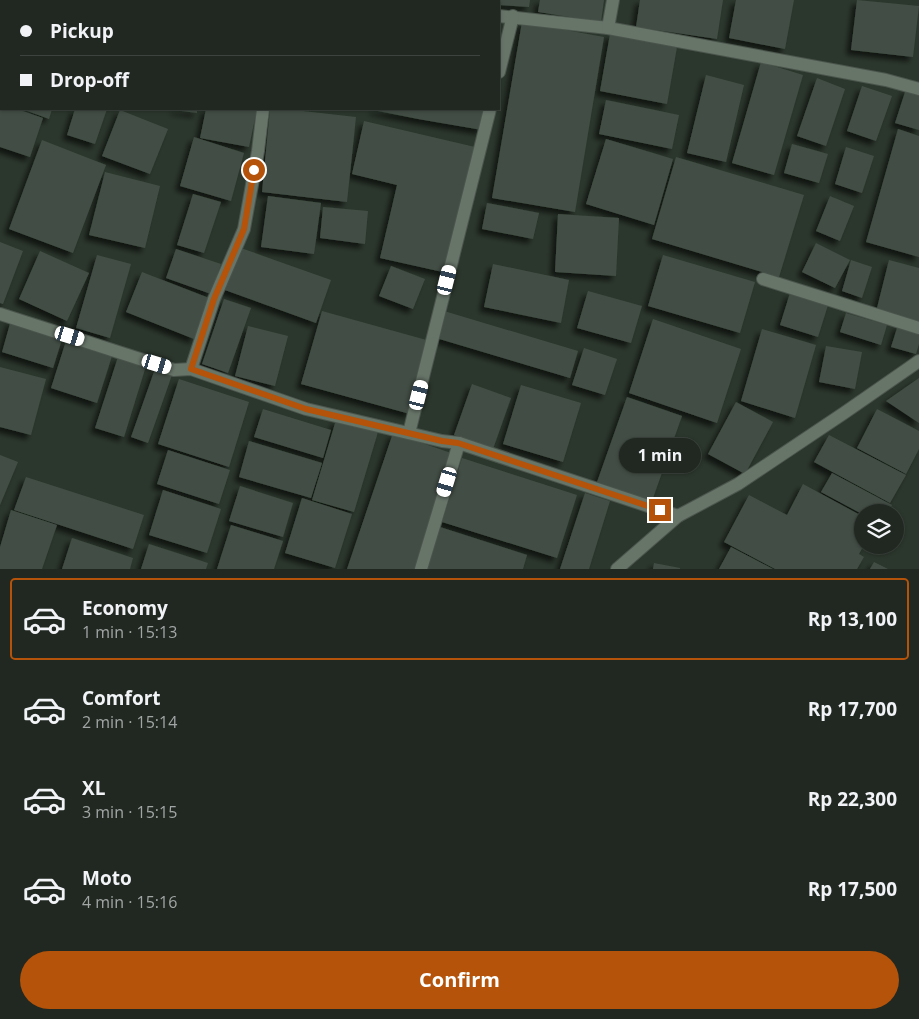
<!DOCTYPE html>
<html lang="en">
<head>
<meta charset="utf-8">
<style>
  body { margin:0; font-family:"Open Sans",sans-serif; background:#28302a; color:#f1f3f6; height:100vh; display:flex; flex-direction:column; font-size:19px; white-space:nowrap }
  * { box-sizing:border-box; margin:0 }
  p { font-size:16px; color:#a2a6a5 }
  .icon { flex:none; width:28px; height:28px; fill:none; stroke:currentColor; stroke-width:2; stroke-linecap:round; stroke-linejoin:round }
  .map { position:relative; height:569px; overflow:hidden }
  .details { display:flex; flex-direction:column; background:#202821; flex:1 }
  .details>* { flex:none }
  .banner { position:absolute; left:0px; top:0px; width:500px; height:110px; box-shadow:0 1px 4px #0004,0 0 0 1px #3d443f; display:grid; align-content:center; height:110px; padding:0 20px; background:#202821 }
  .controls { position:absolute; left:854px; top:504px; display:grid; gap:10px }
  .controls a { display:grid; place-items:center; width:50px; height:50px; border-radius:50%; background:#202821; box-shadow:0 1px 4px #0004,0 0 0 1px #3d443f; font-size:25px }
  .end { position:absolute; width:22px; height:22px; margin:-11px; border:6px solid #b45309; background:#fff; box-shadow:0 0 0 2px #fff }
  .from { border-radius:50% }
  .bubble { position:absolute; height:35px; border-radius:18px; background:#202821; box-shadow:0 1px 4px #0004,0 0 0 1px #3d443f; font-size:16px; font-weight:700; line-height:35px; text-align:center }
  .car { position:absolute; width:15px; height:30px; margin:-15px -8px; border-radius:6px; box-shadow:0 0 4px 1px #0007; background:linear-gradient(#fff 24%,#345 0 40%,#fff 0 76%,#345 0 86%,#fff 0) }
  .banner b { display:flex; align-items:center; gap:18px; height:48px; font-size:19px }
  .banner b+b { border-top:1px solid #3d443f }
  .banner i { width:12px; height:12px; background:#f1f3f6 }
  ul { padding:9px 0 0; list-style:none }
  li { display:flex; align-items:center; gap:15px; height:82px; margin:0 10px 8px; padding:0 10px; border:2px solid transparent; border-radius:5px }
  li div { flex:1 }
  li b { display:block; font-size:19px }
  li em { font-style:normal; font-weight:700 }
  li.on { border-color:#b45309 }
  li>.icon { width:45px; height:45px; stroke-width:1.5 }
  .primary-button { display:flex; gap:10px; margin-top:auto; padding:10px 20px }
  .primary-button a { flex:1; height:58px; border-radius:30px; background:#b45309; color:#fff; font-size:20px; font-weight:700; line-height:58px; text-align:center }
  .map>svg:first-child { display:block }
  .building { fill:#424e44; filter:url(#shadow) }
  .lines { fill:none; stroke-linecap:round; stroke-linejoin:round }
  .minor-casing { stroke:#4a544c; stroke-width:14 }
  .minor { stroke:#677468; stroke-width:12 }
  .route { stroke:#b45309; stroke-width:6 }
</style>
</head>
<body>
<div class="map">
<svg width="919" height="569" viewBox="0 0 919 569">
  <defs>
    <filter id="shadow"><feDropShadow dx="-4.5" dy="4.5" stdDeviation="2.5" flood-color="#0009"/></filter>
  </defs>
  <rect width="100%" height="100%" fill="#2b362c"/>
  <g class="building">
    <path d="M 499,0 L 530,0 L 529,7 L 499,5 Z"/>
    <path d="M 540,0 L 604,0 L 601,22 L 538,12 Z"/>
    <path d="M 640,0 L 723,0 L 717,39 L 636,27 Z"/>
    <path d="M 736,0 L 794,0 L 785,49 L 729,38 Z"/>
    <path d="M 857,0 L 919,6 L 913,57 L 851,50 Z"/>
    <path d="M 522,22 L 604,37 L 575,212 L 492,198 Z"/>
    <path d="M 610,34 L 677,47 L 667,104 L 600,91 Z"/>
    <path d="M 761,62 L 803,75 L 774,175 L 732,163 Z"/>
    <path d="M 706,75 L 744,85 L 726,162 L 687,153 Z"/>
    <path d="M 817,78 L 845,89 L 826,146 L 797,136 Z"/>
    <path d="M 862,86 L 892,96 L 876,141 L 847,131 Z"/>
    <path d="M 906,89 L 919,93 L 919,130 L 895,123 Z"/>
    <path d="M 606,100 L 679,115 L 672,149 L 599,134 Z"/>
    <path d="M 0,109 L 17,109 L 43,118 L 30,157 L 0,147 Z"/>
    <path d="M 22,109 L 52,109 L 49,119 Z"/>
    <path d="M 75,109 L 107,109 L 95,144 L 67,135 Z"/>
    <path d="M 174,109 L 197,109 L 197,113 L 174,110 Z"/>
    <path d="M 206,109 L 257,109 L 249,147 L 200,138 Z"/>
    <path d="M 270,109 L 285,109 L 356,117 L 347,202 L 262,192 Z"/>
    <path d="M 373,109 L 486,109 L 482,130 L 418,119 L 373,110 Z"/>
    <path d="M 120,110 L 168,129 L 150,174 L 102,156 Z"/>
    <path d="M 364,121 L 475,147 L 447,273 L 380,258 L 397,185 L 352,174 Z"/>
    <path d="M 898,129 L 919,136 L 919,257 L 866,242 Z"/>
    <path d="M 194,137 L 244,153 L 231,201 L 180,186 Z"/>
    <path d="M 606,139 L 673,159 L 654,225 L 586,204 Z"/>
    <path d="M 42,140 L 106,165 L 73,253 L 9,229 Z"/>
    <path d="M 792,144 L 828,154 L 819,183 L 784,173 Z"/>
    <path d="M 846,147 L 874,156 L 862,193 L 835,184 Z"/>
    <path d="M 676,157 L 804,195 L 779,277 L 652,239 Z"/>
    <path d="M 105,172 L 160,186 L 145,248 L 89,235 Z"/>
    <path d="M 193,194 L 221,202 L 204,253 L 177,245 Z"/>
    <path d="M 268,196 L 321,203 L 314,254 L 261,247 Z"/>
    <path d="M 830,196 L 854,206 L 840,241 L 816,231 Z"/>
    <path d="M 487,203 L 539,213 L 533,239 L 482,229 Z"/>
    <path d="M 323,207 L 368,211 L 365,244 L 320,238 Z"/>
    <path d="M 558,214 L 619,218 L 616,276 L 555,272 Z"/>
    <path d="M 0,242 L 23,251 L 3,304 L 0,303 Z"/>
    <path d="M 816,243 L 850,260 L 835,288 L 802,272 Z"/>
    <path d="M 238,247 L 331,280 L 316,323 L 222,289 Z"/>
    <path d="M 176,249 L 221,264 L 211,294 L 166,278 Z"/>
    <path d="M 40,251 L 89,273 L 67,321 L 19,299 Z"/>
    <path d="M 97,255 L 131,264 L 110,338 L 76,328 Z"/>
    <path d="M 663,255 L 755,282 L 740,333 L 648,306 Z"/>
    <path d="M 851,260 L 872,267 L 862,298 L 842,291 Z"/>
    <path d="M 889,260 L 919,268 L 919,323 L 876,312 Z"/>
    <path d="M 493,264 L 569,280 L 561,323 L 484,307 Z"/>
    <path d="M 391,266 L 425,279 L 413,309 L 379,296 Z"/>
    <path d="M 142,272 L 209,298 L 194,339 L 126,312 Z"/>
    <path d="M 588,291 L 642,306 L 631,343 L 577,328 Z"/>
    <path d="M 790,293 L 828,305 L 818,337 L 780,325 Z"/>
    <path d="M 224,299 L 251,308 L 228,373 L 202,364 Z"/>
    <path d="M 322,311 L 430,341 L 410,414 L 301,384 Z"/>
    <path d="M 444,311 L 578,351 L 570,378 L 436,338 Z"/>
    <path d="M 846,313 L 887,325 L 881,345 L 840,332 Z"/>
    <path d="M 653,319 L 741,349 L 717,423 L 629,393 Z"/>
    <path d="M 11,320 L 63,336 L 53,368 L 2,352 Z"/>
    <path d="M 898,325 L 919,331 L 919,344 L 916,354 L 891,347 Z"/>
    <path d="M 248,326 L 288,336 L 275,386 L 235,376 Z"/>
    <path d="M 762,329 L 816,345 L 795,418 L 741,401 Z"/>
    <path d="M 66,341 L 112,356 L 97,403 L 51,388 Z"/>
    <path d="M 826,346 L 862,352 L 855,389 L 819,382 Z"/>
    <path d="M 584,348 L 617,359 L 605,395 L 572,385 Z"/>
    <path d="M 118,357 L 146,366 L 124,437 L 95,428 Z"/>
    <path d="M 0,367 L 46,379 L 31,435 L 0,427 Z"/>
    <path d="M 155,369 L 172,375 L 148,443 L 131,437 Z"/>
    <path d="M 919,378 L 919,423 L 886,401 Z"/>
    <path d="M 179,379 L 249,402 L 229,467 L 158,444 Z"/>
    <path d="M 472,384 L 511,398 L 493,449 L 454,435 Z"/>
    <path d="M 521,385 L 581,403 L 563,462 L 503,444 Z"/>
    <path d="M 627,397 L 682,416 L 652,501 L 597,482 Z"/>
    <path d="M 736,402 L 773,422 L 745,474 L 708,454 Z"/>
    <path d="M 263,409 L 331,430 L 323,458 L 254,437 Z"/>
    <path d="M 877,409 L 919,431 L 919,449 L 906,474 L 857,448 Z"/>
    <path d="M 336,420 L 378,432 L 354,512 L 312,500 Z"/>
    <path d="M 393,433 L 454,454 L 414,569 L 347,569 Z"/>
    <path d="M 829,435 L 906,475 L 890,503 L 814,462 Z"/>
    <path d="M 249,441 L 322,463 L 311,498 L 239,477 Z"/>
    <path d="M 168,450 L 230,470 L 219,504 L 157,484 Z"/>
    <path d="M 0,455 L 18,462 L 0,505 Z"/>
    <path d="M 462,458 L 577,495 L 557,558 L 442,522 Z"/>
    <path d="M 832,473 L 892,505 L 888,512 L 862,512 L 862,514 L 821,492 Z"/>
    <path d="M 26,477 L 144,515 L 133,549 L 14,510 Z"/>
    <path d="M 803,484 L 862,516 L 862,545 L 864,545 L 859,554 L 864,557 L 857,569 L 775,569 L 724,542 L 749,495 L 787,515 Z"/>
    <path d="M 240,486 L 293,503 L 283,537 L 229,521 Z"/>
    <path d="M 163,490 L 221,509 L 207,553 L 149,535 Z"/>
    <path d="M 585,493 L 610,501 L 589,569 L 560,569 Z"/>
    <path d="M 302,498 L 352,514 L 335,568 L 285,553 Z"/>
    <path d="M 11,510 L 57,525 L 42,569 L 0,569 L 0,547 Z"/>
    <path d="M 231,525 L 283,541 L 274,569 L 217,569 Z"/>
    <path d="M 440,527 L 527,555 L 523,569 L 427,569 Z"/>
    <path d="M 72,538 L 133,558 L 130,569 L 62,569 Z"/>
    <path d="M 149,544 L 208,563 L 206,569 L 141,569 Z"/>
    <path d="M 731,547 L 773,569 L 719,569 Z"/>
    <path d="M 874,562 L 888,569 L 870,569 Z"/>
    <path d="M 654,563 L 680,568 L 680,569 L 653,569 Z"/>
  </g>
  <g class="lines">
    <defs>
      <g id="minor">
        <path d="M 446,1 L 446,0"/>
        <path d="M 499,16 L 608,28 L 886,80 L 919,89"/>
        <path d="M 608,28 L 613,0"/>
        <path d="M 499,72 L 513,16"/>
        <path d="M 763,279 L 919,328"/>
        <path d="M 0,314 L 174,370 L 191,369 L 306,409 L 442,441 L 459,443 L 678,516"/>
        <path d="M 191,369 L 214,299 L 244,229 L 258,151 L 263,109"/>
        <path d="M 409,433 L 490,109"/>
        <path d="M 421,569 L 459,443"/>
        <path d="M 617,569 L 678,516 L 738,484 L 844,413 L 919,361"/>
      </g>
    </defs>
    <use href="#minor" class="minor-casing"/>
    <use href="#minor" class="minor"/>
  </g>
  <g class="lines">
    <path class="route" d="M 254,170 L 244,229 L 214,299 L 191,369 L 306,409 L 442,441 L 458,443 L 660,510"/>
  </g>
</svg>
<div class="controls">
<a><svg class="icon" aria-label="layers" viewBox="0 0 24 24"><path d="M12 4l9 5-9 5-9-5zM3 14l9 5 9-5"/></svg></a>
</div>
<i class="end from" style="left:254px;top:170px"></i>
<i class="end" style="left:660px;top:510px"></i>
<div class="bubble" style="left:619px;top:438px;width:82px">1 min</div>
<i class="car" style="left:447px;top:280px;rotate:14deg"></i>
<i class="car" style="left:70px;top:336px;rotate:107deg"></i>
<i class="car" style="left:157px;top:364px;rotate:107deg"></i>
<i class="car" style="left:419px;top:395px;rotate:14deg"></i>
<i class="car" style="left:447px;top:482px;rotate:197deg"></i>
<div class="banner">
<b><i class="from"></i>Pickup</b>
<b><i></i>Drop-off</b>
</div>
</div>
<section class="details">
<ul>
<li class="on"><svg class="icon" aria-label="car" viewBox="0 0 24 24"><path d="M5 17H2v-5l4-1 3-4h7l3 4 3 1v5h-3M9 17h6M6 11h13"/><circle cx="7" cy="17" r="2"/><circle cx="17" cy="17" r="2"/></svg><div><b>Economy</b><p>1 min · 15:13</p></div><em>Rp 13,100</em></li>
<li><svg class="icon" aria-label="car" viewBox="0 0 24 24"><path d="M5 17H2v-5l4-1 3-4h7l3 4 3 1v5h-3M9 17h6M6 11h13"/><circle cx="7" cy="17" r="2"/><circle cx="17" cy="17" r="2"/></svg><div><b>Comfort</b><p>2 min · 15:14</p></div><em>Rp 17,700</em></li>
<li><svg class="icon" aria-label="car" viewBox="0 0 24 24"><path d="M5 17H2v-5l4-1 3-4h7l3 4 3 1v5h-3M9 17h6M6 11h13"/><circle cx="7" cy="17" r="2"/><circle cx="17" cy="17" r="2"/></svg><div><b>XL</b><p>3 min · 15:15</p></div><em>Rp 22,300</em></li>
<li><svg class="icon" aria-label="car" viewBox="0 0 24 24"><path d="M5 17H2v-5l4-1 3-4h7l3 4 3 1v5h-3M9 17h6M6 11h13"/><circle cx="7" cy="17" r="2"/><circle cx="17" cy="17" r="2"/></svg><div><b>Moto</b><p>4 min · 15:16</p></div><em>Rp 17,500</em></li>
</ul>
<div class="primary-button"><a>Confirm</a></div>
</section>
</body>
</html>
